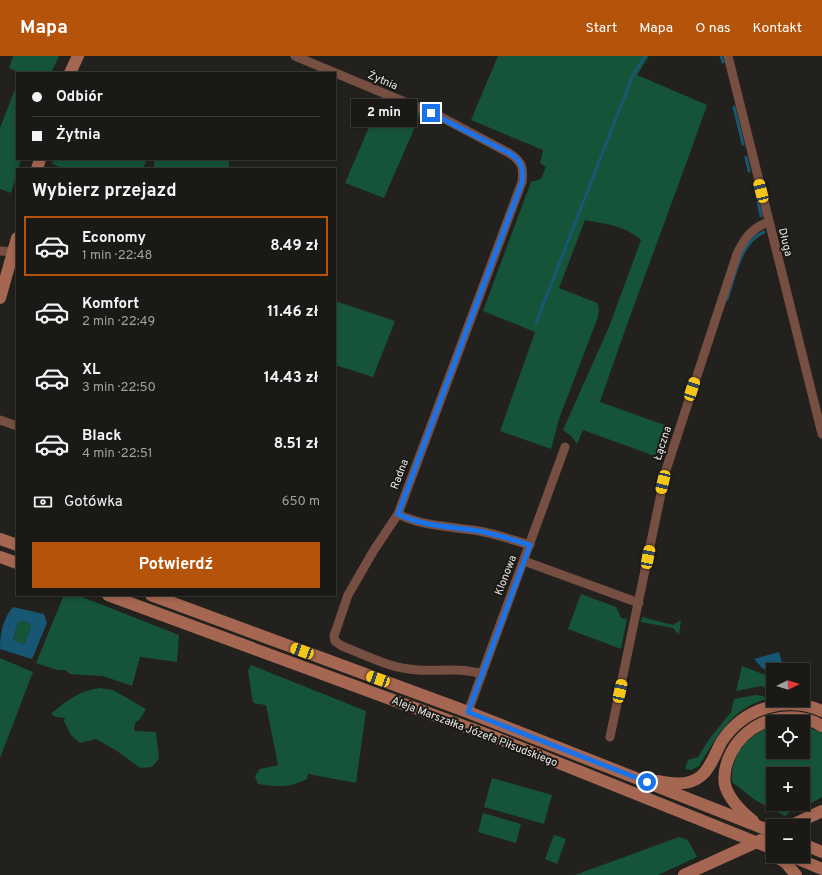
<!DOCTYPE html>
<html lang="pl">
<head>
<meta charset="utf-8">
<style>
  body { margin:0; font-family:Overpass,sans-serif; background:#23221f; color:#f1f3f6; height:100vh; display:flex; flex-direction:column; font-size:15px; white-space:nowrap }
  * { box-sizing:border-box; margin:0 }
  p { font-size:13px; color:#9fa0a1 }
  .icon { flex:none; width:22px; height:22px; fill:none; stroke:currentColor; stroke-width:2; stroke-linecap:round; stroke-linejoin:round }
  .map { position:relative; flex:1; overflow:hidden }
  .panel { position:absolute; left:16px; top:112px; width:320px; height:428px; display:flex; flex-direction:column; background:#1a1916; border-radius:0px; box-shadow:0 2px 6px #0003,0 0 0 1px #383835 }
  .panel>* { flex:none }
  .guide { position:absolute; left:16px; top:16px; width:320px; height:88px; border-radius:0px; box-shadow:0 2px 6px #0003,0 0 0 1px #383835; display:grid; align-content:center; height:88px; padding:0 16px; background:#1a1916 }
  .needle { width:26px; rotate:85deg }
  .fabs { position:absolute; left:766px; top:607px; display:grid; gap:8px }
  .fabs a { display:grid; place-items:center; width:44px; height:44px; border-radius:0px; background:#1a1916; box-shadow:0 2px 6px #0003,0 0 0 1px #383835; font-size:20px }
  .end { position:absolute; width:18px; height:18px; margin:-9px; border:5px solid #1a73e8; background:#fff; box-shadow:0 0 0 2px #fff }
  .from { border-radius:50% }
  .bubble { position:absolute; height:28px; border-radius:0px; background:#1a1916; box-shadow:0 2px 6px #0003,0 0 0 1px #383835; font-size:13px; font-weight:700; line-height:28px; text-align:center }
  .car { position:absolute; width:12px; height:24px; margin:-12px -6px; border-radius:5px; box-shadow:0 0 3px 1px #0007; background:linear-gradient(#f5c518 24%,#345 0 40%,#f5c518 0 76%,#345 0 86%,#f5c518 0) }
  .guide b { display:flex; align-items:center; gap:14px; height:38px; font-size:15px }
  .guide b+b { border-top:1px solid #383835 }
  .guide i { width:10px; height:10px; background:#f1f3f6 }
  ul { padding:0; list-style:none }
  li { display:flex; align-items:center; gap:12px; height:60px; margin:0 8px 6px; padding:0 8px; border:2px solid transparent; border-radius:0px }
  li div { flex:1 }
  li b { display:block; font-size:15px }
  li em { font-style:normal; font-weight:700 }
  li.on { border-color:#b45309 }
  li>.icon { width:36px; height:36px; stroke-width:1.5 }
  h2 { padding:0 16px; font-size:18px; line-height:48px }
  .pay { display:flex; align-items:center; gap:10px; height:44px; padding:0 16px; font-size:15px }
  .pay p { margin-inline-start:auto }
  .cta { display:flex; gap:8px; margin-top:auto; padding:8px 16px }
  .cta a { flex:1; height:46px; border-radius:0px; background:#b45309; color:#fff; font-size:16px; font-weight:700; line-height:46px; text-align:center }
  header { display:flex; align-items:center; gap:24px; box-sizing:border-box; height:56px; padding:0 20px; background:#b45309; color:#fff }
  header strong { font-size:19px }
  nav { display:flex; gap:22px; margin-inline-start:auto; font-size:14px }
  .map>svg:first-child { display:block }
  .green { fill:#165439 }
  .water { fill:#185773; fill-rule:evenodd }
  .lines { fill:none; stroke-linecap:round; stroke-linejoin:round }
  .stream { stroke:#185773; stroke-width:3 }
  .street { stroke:#764f42; stroke-width:9 }
  .secondary { stroke:#a66752; stroke-width:12 }
  .route { stroke:#1a73e8; stroke-width:5 }
  .labels { text-anchor:middle; stroke-width:4; stroke-linejoin:round; paint-order:stroke }
  .street-label { font-size:11px; fill:#e9e8e6; stroke:#191814 }
</style>
</head>
<body>
<header>
<strong>Mapa</strong>
<nav><a>Start</a><a>Mapa</a><a>O nas</a><a>Kontakt</a></nav>
</header>
<div class="map">
<svg width="822" height="819" viewBox="0 0 822 819">
  <rect width="100%" height="100%" fill="#22211d"/>
  <g class="green">
    <path d="M 13,0 L 59,0 L 51,17 L 21,17 L 9,12 Z"/>
    <path d="M 498,0 L 649,0 L 637,19 L 707,49 C 672,149 633,248 600,346 L 670,371 L 660,402 L 583,374 L 577,388 L 571,380 L 563,374 L 609,271 L 641,184 C 624,169 605,168 585,164 L 559,232 L 597,247 L 599,253 L 598,261 L 559,363 L 551,393 L 500,375 L 535,276 L 483,255 L 531,126 L 541,123 L 546,111 L 540,107 L 543,94 L 471,64 Z"/>
    <path d="M 17,28 L 17,103 L 21,103 L 11,137 L 0,133 L 0,72 Z"/>
    <path d="M 382,41 L 421,57 L 384,142 L 345,127 Z"/>
    <path d="M 54,103 L 147,103 L 143,113 L 66,113 L 52,108 Z"/>
    <path d="M 154,103 L 230,103 L 228,113 L 154,113 Z"/>
    <path d="M 335,245 L 395,265 L 373,321 L 335,309 Z"/>
    <path d="M 581,538 L 616,551 L 621,562 L 627,563 L 621,593 L 568,573 Z"/>
    <path d="M 64,539 L 77,539 L 179,579 L 177,606 L 140,601 L 132,630 L 103,620 L 70,618 L 65,614 L 57,614 L 36,607 Z"/>
    <path d="M 642,561 L 673,569 L 681,564 L 679,579 L 673,572 L 641,566 Z"/>
    <path d="M 23,565 L 31,568 L 31,570 L 24,589 L 13,585 L 18,566 Z"/>
    <path d="M 0,602 L 33,616 L 0,702 Z"/>
    <path d="M 251,609 L 366,655 L 356,727 L 308,718 L 307,723 C 290,732 277,731 258,728 L 255,720 L 260,713 L 278,709 L 266,649 L 253,647 L 248,615 Z"/>
    <path d="M 742,610 L 773,622 L 773,635 L 761,630 L 736,635 Z"/>
    <path d="M 99,632 L 113,634 L 146,653 L 140,663 L 135,667 L 134,675 L 156,676 L 159,703 L 152,711 L 140,712 L 117,695 L 96,683 L 80,687 L 71,679 L 64,665 L 65,662 L 56,661 L 51,658 C 66,645 79,635 99,632 Z"/>
    <path d="M 756,639 L 763,640 L 767,643 C 732,651 716,682 699,710 L 691,714 L 685,713 L 688,704 L 698,701 L 710,682 L 731,656 L 734,643 Z"/>
    <path d="M 773,669 L 773,696 L 803,696 L 803,669 L 822,677 L 822,741 L 806,750 L 803,744 L 803,718 L 773,718 L 773,748 L 787,748 L 789,757 L 785,760 L 755,744 L 732,726 C 730,698 748,679 773,669 Z"/>
    <path d="M 492,722 L 552,739 L 544,768 L 484,751 Z"/>
    <path d="M 483,757 L 521,768 L 516,787 L 478,776 Z"/>
    <path d="M 554,779 L 566,783 L 557,808 L 545,803 Z"/>
    <path d="M 679,781 L 688,784 L 697,801 L 658,819 L 575,819 Z"/>
  </g>
  <g class="water">
    <path d="M 13,551 L 44,558 L 47,567 L 32,603 L 0,593 C 0,578 3,562 13,551 ZM 23,565 L 31,568 L 31,570 L 24,589 L 13,584 L 18,566 Z"/>
    <path d="M 779,596 L 784,614 L 773,614 L 773,617 L 762,612 L 754,603 Z"/>
  </g>
  <g class="lines">
    <g class="stream">
      <path d="M 721,0 L 723,6"/>
      <path d="M 734,51 L 743,88"/>
      <path d="M 746,101 L 749,115"/>
      <path d="M 758,146 L 761,160"/>
      <path d="M 727,243 C 735,220 740,186 764,176"/>
      <path d="M 536,267 L 633,19 L 645,0"/>
    </g>
    <g class="street">
      <path d="M 295,0 L 443,62 L 509,97 C 522,105 524,112 522,126 L 398,458 L 374,494 L 348,539 L 334,580 L 335,585 L 342,590 C 363,598 386,610 409,613 C 433,617 458,610 482,618"/>
      <path d="M 728,0 L 822,378"/>
      <path d="M 0,195 L 13,196"/>
      <path d="M 0,364 L 17,370"/>
      <path d="M 398,458 C 424,471 450,470 479,475 C 496,478 513,484 530,489"/>
      <path d="M 524,505 L 639,547"/>
      <path d="M 468,656 L 565,391"/>
      <path d="M 610,681 L 666,414 L 737,198 C 744,183 752,171 769,166"/>
    </g>
    <g class="secondary">
      <path d="M 70,17 L 78,0"/>
      <path d="M 37,113 L 40,103"/>
      <path d="M 0,242 L 17,182"/>
      <path d="M 0,483 L 17,489"/>
      <path d="M 0,501 L 17,507"/>
      <path d="M 108,539 L 499,683 L 773,793"/>
      <path d="M 151,539 L 468,656 L 773,776"/>
      <path d="M 657,725 C 672,728 689,730 701,720 C 711,712 716,695 722,685 C 744,652 786,639 822,655"/>
      <path d="M 753,765 C 742,756 729,744 725,729 C 723,718 726,707 731,697 C 748,664 790,651 822,670"/>
      <path d="M 790,770 L 822,755"/>
      <path d="M 803,788 L 822,796"/>
      <path d="M 775,800 L 786,807 L 796,819"/>
      <path d="M 791,800 L 822,813"/>
      <path d="M 684,819 L 761,784"/>
    </g>
  </g>
  <g class="lines">
    <path class="route" d="M 431,57 L 509,97 C 522,105 524,112 522,126 L 398,458 C 424,471 450,470 479,475 C 496,478 513,484 530,489 L 468,656 L 647,726"/>
  </g>
  <g class="labels">
    <g class="street-label">
      <text transform="translate(383 24) rotate(23)" y="4">Żytnia</text>
      <text transform="translate(786 186) rotate(76)" y="4">Długa</text>
      <text transform="translate(662 387) rotate(-72)" y="4">Łączna</text>
      <text transform="translate(399 418) rotate(-69)" y="4">Radna</text>
      <text transform="translate(505 519) rotate(-69)" y="4">Klonowa</text>
      <text transform="translate(475 675) rotate(21)" y="4">Aleja Marszałka Józefa Piłsudskiego</text>
    </g>
  </g>
</svg>
<div class="fabs">
<a><svg class="needle" viewBox="-14 -14 28 28"><path d="M0-13l5 13h-10z" fill="#e53935"/><path d="M0 13l5-13h-10z" fill="#9fa0a1"/></svg></a>
<a><svg class="icon" aria-label="locate" viewBox="0 0 24 24"><circle cx="12" cy="12" r="6"/><path d="M12 2v4M12 18v4M2 12h4M18 12h4"/></svg></a>
<a>+</a>
<a>−</a>
</div>
<i class="end from" style="left:647px;top:726px"></i>
<i class="end" style="left:431px;top:57px"></i>
<div class="bubble" style="left:351px;top:43px;width:66px">2 min</div>
<i class="car" style="left:761px;top:135px;rotate:346deg"></i>
<i class="car" style="left:692px;top:333px;rotate:18deg"></i>
<i class="car" style="left:663px;top:426px;rotate:193deg"></i>
<i class="car" style="left:648px;top:501px;rotate:11deg"></i>
<i class="car" style="left:302px;top:595px;rotate:290deg"></i>
<i class="car" style="left:378px;top:623px;rotate:290deg"></i>
<i class="car" style="left:620px;top:635px;rotate:12deg"></i>
<div class="guide">
<b><i class="from"></i>Odbiór</b>
<b><i></i>Żytnia</b>
</div>
<section class="panel">
<h2>Wybierz przejazd</h2>
<ul>
<li class="on"><svg class="icon" aria-label="car" viewBox="0 0 24 24"><path d="M5 17H2v-5l4-1 3-4h7l3 4 3 1v5h-3M9 17h6M6 11h13"/><circle cx="7" cy="17" r="2"/><circle cx="17" cy="17" r="2"/></svg><div><b>Economy</b><p>1 min · 22:48</p></div><em>8.49 zł</em></li>
<li><svg class="icon" aria-label="car" viewBox="0 0 24 24"><path d="M5 17H2v-5l4-1 3-4h7l3 4 3 1v5h-3M9 17h6M6 11h13"/><circle cx="7" cy="17" r="2"/><circle cx="17" cy="17" r="2"/></svg><div><b>Komfort</b><p>2 min · 22:49</p></div><em>11.46 zł</em></li>
<li><svg class="icon" aria-label="car" viewBox="0 0 24 24"><path d="M5 17H2v-5l4-1 3-4h7l3 4 3 1v5h-3M9 17h6M6 11h13"/><circle cx="7" cy="17" r="2"/><circle cx="17" cy="17" r="2"/></svg><div><b>XL</b><p>3 min · 22:50</p></div><em>14.43 zł</em></li>
<li><svg class="icon" aria-label="car" viewBox="0 0 24 24"><path d="M5 17H2v-5l4-1 3-4h7l3 4 3 1v5h-3M9 17h6M6 11h13"/><circle cx="7" cy="17" r="2"/><circle cx="17" cy="17" r="2"/></svg><div><b>Black</b><p>4 min · 22:51</p></div><em>8.51 zł</em></li>
</ul>
<div class="pay"><svg class="icon" aria-label="cash" viewBox="0 0 24 24"><path d="M3 7h18v10H3z"/><circle cx="12" cy="12" r="2"/></svg>Gotówka<p>650 m</p></div>
<div class="cta"><a>Potwierdź</a></div>
</section>
</div>
</body>
</html>
